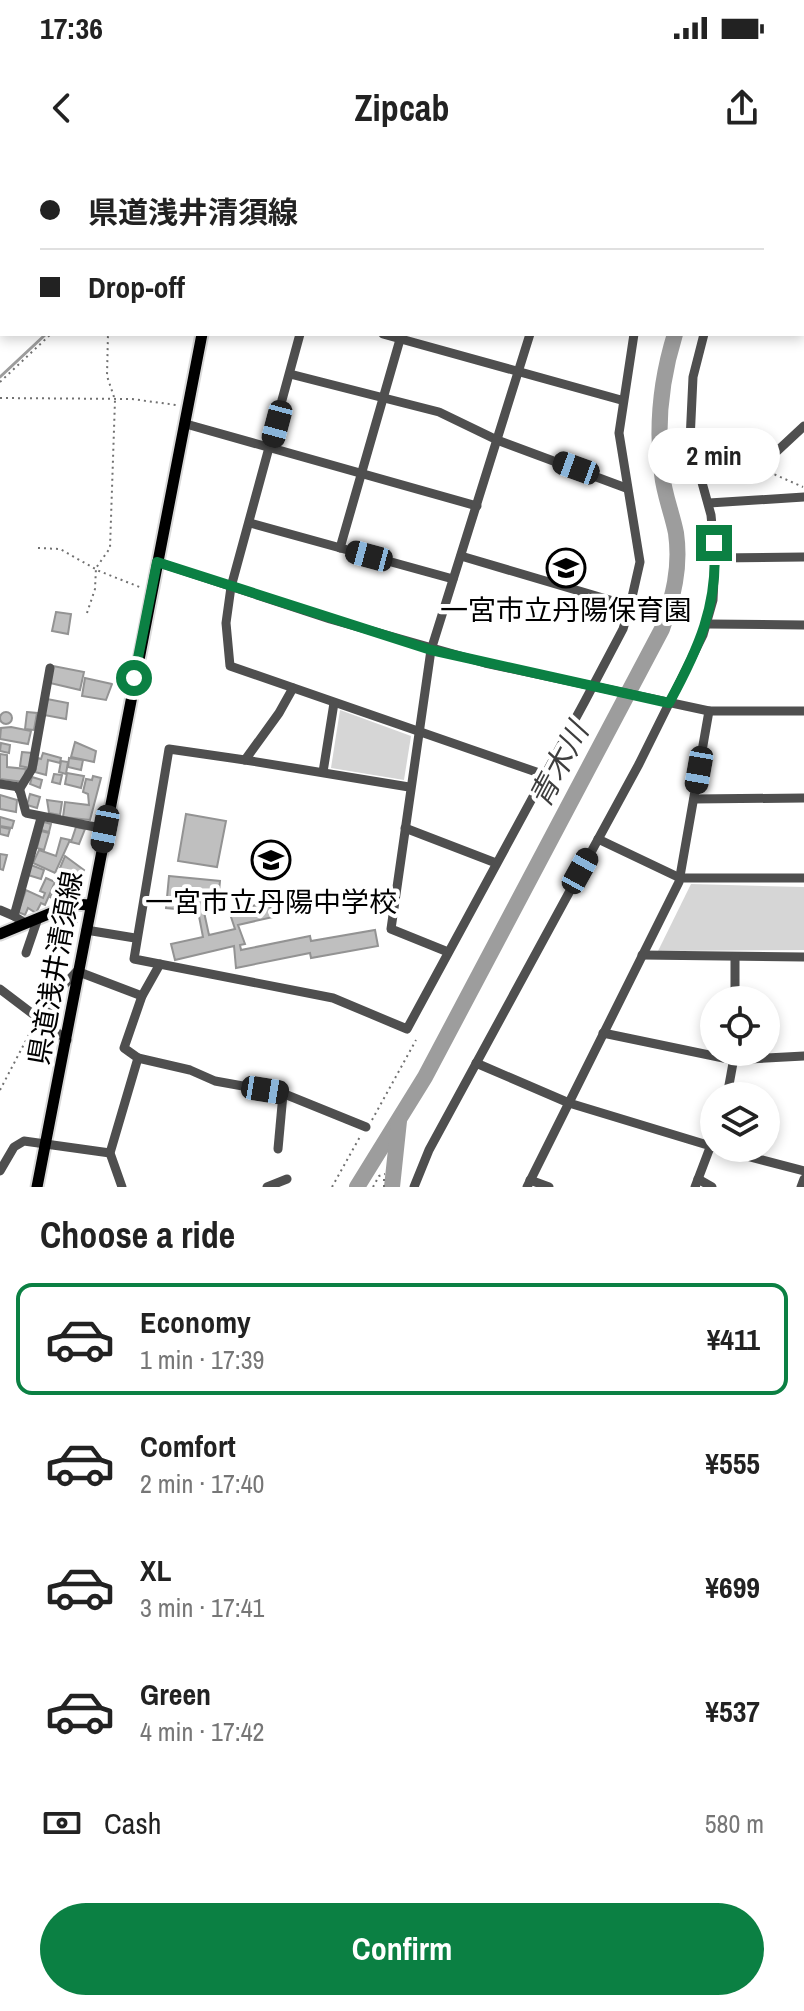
<!DOCTYPE html>
<html lang="en">
<head>
<meta charset="utf-8">
<style>
  body { margin:0; font-family:"Archivo Narrow","Noto Sans JP",sans-serif; background:#f6f6f6; color:#222; height:100vh; display:flex; flex-direction:column; font-size:30px; white-space:nowrap }
  * { box-sizing:border-box; margin:0 }
  p { font-size:26px; color:#767676 }
  .icon { flex:none; width:44px; height:44px; fill:none; stroke:currentColor; stroke-width:2; stroke-linecap:round; stroke-linejoin:round }
  .map { position:relative; height:1027px; overflow:hidden }
  .panel { display:flex; flex-direction:column; background:#fff; flex:1 }
  .panel>* { flex:none }
  .guide { position:absolute; left:0px; top:0px; width:804px; height:176px; box-shadow:0 4px 12px #0003; display:grid; align-content:center; height:176px; padding:0 40px; background:#fff }
  .controls { position:absolute; left:700px; top:826px; display:grid; gap:16px }
  .controls a { display:grid; place-items:center; width:80px; height:80px; border-radius:50%; background:#fff; box-shadow:0 4px 12px #0003; font-size:40px }
  .end { position:absolute; width:36px; height:36px; margin:-18px; border:10px solid #0b8043; background:#fff; box-shadow:0 0 0 4px #fff }
  .from { border-radius:50% }
  .bubble { position:absolute; height:56px; border-radius:28px; background:#fff; box-shadow:0 4px 12px #0003; font-size:26px; font-weight:800; line-height:56px; text-align:center }
  .car { position:absolute; width:24px; height:48px; margin:-24px -12px; border-radius:10px; box-shadow:0 0 6px 2px #0007; background:linear-gradient(#222 24%,#8ab4d8 0 40%,#222 0 76%,#8ab4d8 0 86%,#222 0) }
  .guide b { display:flex; align-items:center; gap:28px; height:76px; font-size:30px }
  .guide b+b { border-top:2px solid #e0e0e0 }
  .guide i { width:20px; height:20px; background:#222 }
  ul { padding:0; list-style:none }
  li { display:flex; align-items:center; gap:24px; height:112px; margin:0 16px 12px; padding:0 24px; border:4px solid transparent; border-radius:16px }
  li div { flex:1 }
  li b { display:block; font-size:30px }
  li em { font-style:normal; font-weight:800 }
  li.current { border-color:#0b8043 }
  li>.icon { width:72px; height:72px; stroke-width:1.5 }
  h2 { padding:0 40px; font-size:36px; line-height:96px }
  .pay { display:flex; align-items:center; gap:20px; height:88px; padding:0 40px; font-size:30px }
  .pay p { margin-inline-start:auto }
  .action { display:flex; gap:16px; margin-top:auto; padding:16px 40px }
  .action a { flex:1; height:92px; border-radius:48px; background:#0b8043; color:#fff; font-size:32px; font-weight:800; line-height:92px; text-align:center }
  .status { display:flex; justify-content:space-between; align-items:center; height:56px; padding:0 40px; background:#fff; direction:ltr }
  .status svg { height:22px; fill:currentColor }
  header { display:flex; justify-content:space-between; align-items:center; height:104px; padding:0 40px; background:#fff; font-size:36px; font-weight:800 }
  .map>svg:first-child { display:block }
  .green { fill:#d6d6d6 }
  .lines { fill:none; stroke-linecap:round; stroke-linejoin:round }
  .stream { stroke:#9d9d9d; stroke-width:3 }
  .river { stroke:#9d9d9d; stroke-width:16 }
  .building { fill:#bfbfbf; stroke:#939393; stroke-width:2 }
  .major-casing { stroke:#dbdbdb; stroke-width:15 }
  .path { stroke:#717171; stroke-width:2; stroke-dasharray:2 4; stroke-linecap:butt }
  .minor { stroke:#4f4f4f; stroke-width:9 }
  .major { stroke:#000; stroke-width:11 }
  .route { stroke:#0b8043; stroke-width:10 }
  .labels { text-anchor:middle; stroke-width:8; stroke-linejoin:round; paint-order:stroke }
  .poi-label { font-size:28px; fill:#000; stroke:#fff }
  .street-label { font-size:28px; fill:#000; stroke:#fff }
  .water-label { font-size:30px; font-style:italic; fill:#3e3e3e; stroke:#fff }
</style>
</head>
<body>
<div class="status"><b>17:36</b><svg viewBox="0 0 49 12"><path d="M0 12V9h3v3zM5 12V6h3v6zM10 12V3h3v9zM15 12V0h3v12zM26 1h20v11H26zM47 4h2v5h-2z"/></svg></div>
<header><svg class="icon" aria-label="back" viewBox="0 0 24 24"><path d="M15 5l-7 7 7 7"/></svg>Zipcab<svg class="icon" aria-label="share" viewBox="0 0 24 24"><path d="M12 15V3M7 8l5-5 5 5M5 13v7h14v-7"/></svg></header>
<div class="map">
<svg width="804" height="1027" viewBox="0 0 804 1027">
  <rect width="100%" height="100%" fill="#fff"/>
  <g class="green">
    <path d="M 340,550 L 411,576 L 404,620 L 331,608 Z"/>
    <path d="M 691,724 L 804,727 L 804,790 L 658,791 Z"/>
  </g>
  <g class="lines">
    <g class="stream">
      <path d="M 180,2 L 181,0"/>
      <path d="M 0,217 L 46,174"/>
    </g>
    <g class="river">
      <path d="M 802,3 L 804,2"/>
      <path d="M 357,1027 L 425,917 L 662,469 C 673,437 681,408 676,373 C 672,353 664,334 662,314 C 656,267 661,219 675,174"/>
      <path d="M 392,1027 L 399,961"/>
    </g>
  </g>
  <g class="building">
    <path d="M 56,452 L 71,454 L 68,474 L 52,471 Z"/>
    <path d="M 53,506 L 84,512 L 80,530 L 50,523 Z"/>
    <path d="M 85,518 L 112,524 L 106,540 L 82,536 Z"/>
    <path d="M 47,539 L 68,543 L 66,559 L 44,555 Z"/>
    <circle cx="6" cy="558" r="6"/>
    <path d="M 27,552 L 37,553 L 34,570 L 25,569 Z"/>
    <path d="M 11,567 L 31,571 L 28,584 L 0,579 L 1,568 Z"/>
    <path d="M 75,582 L 96,591 L 94,602 L 71,597 Z"/>
    <path d="M 1,583 L 10,585 L 9,593 L 0,591 Z"/>
    <path d="M 22,592 L 32,593 L 30,608 L 20,606 Z"/>
    <path d="M 43,593 L 61,598 L 60,603 L 48,600 L 46,615 L 35,612 L 38,598 L 41,599 Z"/>
    <path d="M 0,594 L 7,595 L 7,607 L 26,609 L 24,622 L 0,619 Z"/>
    <path d="M 69,598 L 83,600 L 81,610 L 68,607 Z"/>
    <path d="M 61,601 L 68,602 L 66,614 L 59,612 Z"/>
    <path d="M 67,613 L 84,616 L 81,628 L 65,624 Z"/>
    <path d="M 54,614 L 62,615 L 60,624 L 52,622 Z"/>
    <path d="M 93,616 L 101,618 L 90,660 L 63,657 L 65,642 L 89,645 L 88,634 L 83,632 L 86,619 L 92,620 Z"/>
    <path d="M 32,617 L 42,620 L 40,628 L 30,624 Z"/>
    <path d="M 30,634 L 40,637 L 37,648 L 27,645 Z"/>
    <path d="M 0,635 L 17,640 L 16,652 L 0,649 Z"/>
    <path d="M 47,640 L 62,642 L 60,655 L 49,653 Z"/>
    <path d="M 186,654 L 226,661 L 217,707 L 178,701 Z"/>
    <path d="M 0,657 L 14,661 L 12,668 L 0,666 Z"/>
    <path d="M 44,662 L 51,664 L 49,672 L 41,670 Z"/>
    <path d="M 0,667 L 10,669 L 8,676 L 0,674 Z"/>
    <path d="M 76,667 L 85,669 L 79,684 L 71,682 Z"/>
    <path d="M 41,671 L 49,673 L 44,690 L 37,688 Z"/>
    <path d="M 61,678 L 70,680 L 55,713 L 33,703 L 39,690 L 56,696 Z"/>
    <path d="M 0,694 L 7,695 L 3,710 L 0,709 Z"/>
    <path d="M 65,696 L 84,710 L 77,724 L 57,715 Z"/>
    <path d="M 31,705 L 44,710 L 41,719 L 28,715 Z"/>
    <path d="M 169,716 L 220,721 L 217,753 L 204,752 L 209,775 L 235,769 L 229,751 L 269,742 L 273,757 L 238,765 L 245,784 L 240,785 L 241,790 L 310,776 L 311,781 L 375,770 L 378,786 L 311,798 L 310,793 L 236,808 L 234,786 L 175,800 L 171,784 L 203,777 L 198,751 L 166,748 Z"/>
    <path d="M 46,718 L 55,722 L 45,745 L 41,743 L 36,753 L 28,748 L 25,755 L 18,752 L 26,730 L 43,738 L 45,733 L 40,731 Z"/>
    <path d="M 60,721 L 65,723 L 56,740 L 50,737 Z"/>
  </g>
  <g class="lines">
    <defs>
      <g id="major">
        <path d="M 236,2 L 236,0"/>
        <path d="M 0,774 L 73,744 L 90,745"/>
        <path d="M 37,1027 L 202,174"/>
      </g>
    </defs>
    <use href="#major" class="major-casing"/>
    <g class="path">
      <path d="M 115,2 L 115,0"/>
      <path d="M 0,87 L 2,87"/>
      <path d="M 0,222 L 51,174"/>
      <path d="M 0,238 L 132,239 L 176,245"/>
      <path d="M 769,312 L 803,327"/>
      <path d="M 38,388 L 60,389 L 99,411 L 142,428"/>
      <path d="M 87,453 L 95,429 L 96,408 L 110,388 L 115,240 L 107,216 L 108,174"/>
      <path d="M 65,759 L 78,762"/>
      <path d="M 0,930 L 33,867"/>
      <path d="M 372,960 L 416,880"/>
      <path d="M 332,1027 L 361,975"/>
      <path d="M 373,1027 L 379,1016 L 385,1014"/>
      <path d="M 384,1027 L 384,1015"/>
    </g>
    <g class="minor">
      <path d="M 351,0 L 366,2"/>
      <path d="M 673,0 L 677,2"/>
      <path d="M 308,2 L 308,0"/>
      <path d="M 428,2 L 429,0"/>
      <path d="M 617,2 L 618,0"/>
      <path d="M 691,2 L 691,0"/>
      <path d="M 754,2 L 757,0"/>
      <path d="M 802,40 L 804,39"/>
      <path d="M 802,65 L 804,67"/>
      <path d="M 300,174 L 231,427 L 226,463 L 230,506 L 545,615"/>
      <path d="M 383,174 L 621,240"/>
      <path d="M 290,214 L 439,252 L 497,280 L 626,328"/>
      <path d="M 186,264 L 477,346"/>
      <path d="M 724,292 L 759,308 L 804,266"/>
      <path d="M 709,343 L 804,337"/>
      <path d="M 250,363 L 453,419"/>
      <path d="M 340,388 L 401,176"/>
      <path d="M 461,396 L 630,446"/>
      <path d="M 715,398 L 804,397"/>
      <path d="M 157,402 L 330,459 L 485,503 L 709,551 L 804,551"/>
      <path d="M 708,464 L 804,465"/>
      <path d="M 293,528 L 279,553 L 245,600 L 409,627"/>
      <path d="M 245,600 L 169,589 L 134,799 L 333,838 L 407,869 L 585,541 L 623,469 L 630,446 L 640,402 L 619,273 L 634,174"/>
      <path d="M 323,612 L 334,543"/>
      <path d="M 0,624 L 19,627 L 26,653 L 105,669"/>
      <path d="M 19,630 L 32,609 L 50,508"/>
      <path d="M 694,639 L 804,638"/>
      <path d="M 405,668 L 496,703"/>
      <path d="M 598,679 L 680,718 L 804,718"/>
      <path d="M 0,750 L 14,756"/>
      <path d="M 25,763 L 14,756 L 41,658"/>
      <path d="M 86,770 L 135,778"/>
      <path d="M 448,792 L 391,769 L 431,490 L 530,174"/>
      <path d="M 26,793 L 38,758"/>
      <path d="M 642,795 L 804,797"/>
      <path d="M 79,812 L 142,836"/>
      <path d="M 0,829 L 67,880"/>
      <path d="M 735,840 L 735,797"/>
      <path d="M 44,862 L 63,826 L 79,809"/>
      <path d="M 603,873 L 733,900 L 804,896"/>
      <path d="M 138,898 L 190,910 L 215,921 L 282,933 L 366,967"/>
      <path d="M 476,903 L 569,943 L 714,987"/>
      <path d="M 727,936 L 735,892"/>
      <path d="M 716,988 L 804,1011"/>
      <path d="M 278,989 L 283,934"/>
      <path d="M 0,1011 L 14,987 L 24,981 L 110,993"/>
      <path d="M 698,1019 L 712,1027"/>
      <path d="M 530,1020 L 549,1027"/>
      <path d="M 122,1027 L 110,993 L 138,898 L 124,888 L 142,836 L 160,804"/>
      <path d="M 267,1027 L 287,1019"/>
      <path d="M 414,1027 L 429,990 L 639,604 L 703,475 L 713,440 L 715,398 L 711,355 L 698,308 L 689,302 L 693,217 L 704,174"/>
      <path d="M 527,1027 L 679,722 L 709,551"/>
      <path d="M 695,1027 L 714,977"/>
      <path d="M 801,1027 L 804,1019"/>
    </g>
    <use href="#major" class="major"/>
  </g>
  <g class="lines">
    <path class="route" d="M 134,518 L 157,402 L 431,490 L 669,543 C 698,490 719,444 714,383"/>
  </g>
  <defs>
    <symbol id="school-ring" viewBox="-11 -11 22 22"><circle r="9.5" fill="#fff" stroke="#000" stroke-width="1.5"/><path d="M0-5L7-2L0 1L-7-2ZM-4 1L0 2.5L4 1V4Q0 6-4 4Z" fill="#000"/></symbol>
  </defs>
  <g fill-rule="evenodd">
    <use href="#school-ring" x="544" y="386" width="44" height="44"/>
    <use href="#school-ring" x="249" y="678" width="44" height="44"/>
  </g>
  <g class="labels">
    <g class="poi-label">
      <text x="566" y="460">一宮市立丹陽保育園</text>
      <text x="271" y="752">一宮市立丹陽中学校</text>
    </g>
    <g class="street-label">
      <text transform="translate(55 808) rotate(-80)" y="10">県道浅井清須線</text>
    </g>
    <g class="water-label">
      <text transform="translate(559 605) rotate(-62)" y="10">青木川</text>
    </g>
  </g>
</svg>
<div class="controls">
<a><svg class="icon" aria-label="locate" viewBox="0 0 24 24"><circle cx="12" cy="12" r="6"/><path d="M12 2v4M12 18v4M2 12h4M18 12h4"/></svg></a>
<a><svg class="icon" aria-label="layers" viewBox="0 0 24 24"><path d="M12 4l9 5-9 5-9-5zM3 14l9 5 9-5"/></svg></a>
</div>
<i class="end from" style="left:134px;top:518px"></i>
<i class="end" style="left:714px;top:383px"></i>
<div class="bubble" style="left:648px;top:268px;width:132px">2 min</div>
<i class="car" style="left:277px;top:264px;rotate:195deg"></i>
<i class="car" style="left:576px;top:308px;rotate:290deg"></i>
<i class="car" style="left:369px;top:396px;rotate:285deg"></i>
<i class="car" style="left:699px;top:610px;rotate:190deg"></i>
<i class="car" style="left:105px;top:669px;rotate:191deg"></i>
<i class="car" style="left:580px;top:711px;rotate:29deg"></i>
<i class="car" style="left:265px;top:930px;rotate:99deg"></i>
<div class="guide">
<b><i class="from"></i>県道浅井清須線</b>
<b><i></i>Drop-off</b>
</div>
</div>
<section class="panel">
<h2>Choose a ride</h2>
<ul>
<li class="current"><svg class="icon" aria-label="car" viewBox="0 0 24 24"><path d="M5 17H2v-5l4-1 3-4h7l3 4 3 1v5h-3M9 17h6M6 11h13"/><circle cx="7" cy="17" r="2"/><circle cx="17" cy="17" r="2"/></svg><div><b>Economy</b><p>1 min · 17:39</p></div><em>¥411</em></li>
<li><svg class="icon" aria-label="car" viewBox="0 0 24 24"><path d="M5 17H2v-5l4-1 3-4h7l3 4 3 1v5h-3M9 17h6M6 11h13"/><circle cx="7" cy="17" r="2"/><circle cx="17" cy="17" r="2"/></svg><div><b>Comfort</b><p>2 min · 17:40</p></div><em>¥555</em></li>
<li><svg class="icon" aria-label="car" viewBox="0 0 24 24"><path d="M5 17H2v-5l4-1 3-4h7l3 4 3 1v5h-3M9 17h6M6 11h13"/><circle cx="7" cy="17" r="2"/><circle cx="17" cy="17" r="2"/></svg><div><b>XL</b><p>3 min · 17:41</p></div><em>¥699</em></li>
<li><svg class="icon" aria-label="car" viewBox="0 0 24 24"><path d="M5 17H2v-5l4-1 3-4h7l3 4 3 1v5h-3M9 17h6M6 11h13"/><circle cx="7" cy="17" r="2"/><circle cx="17" cy="17" r="2"/></svg><div><b>Green</b><p>4 min · 17:42</p></div><em>¥537</em></li>
</ul>
<div class="pay"><svg class="icon" aria-label="cash" viewBox="0 0 24 24"><path d="M3 7h18v10H3z"/><circle cx="12" cy="12" r="2"/></svg>Cash<p>580 m</p></div>
<div class="action"><a>Confirm</a></div>
</section>
</body>
</html>
